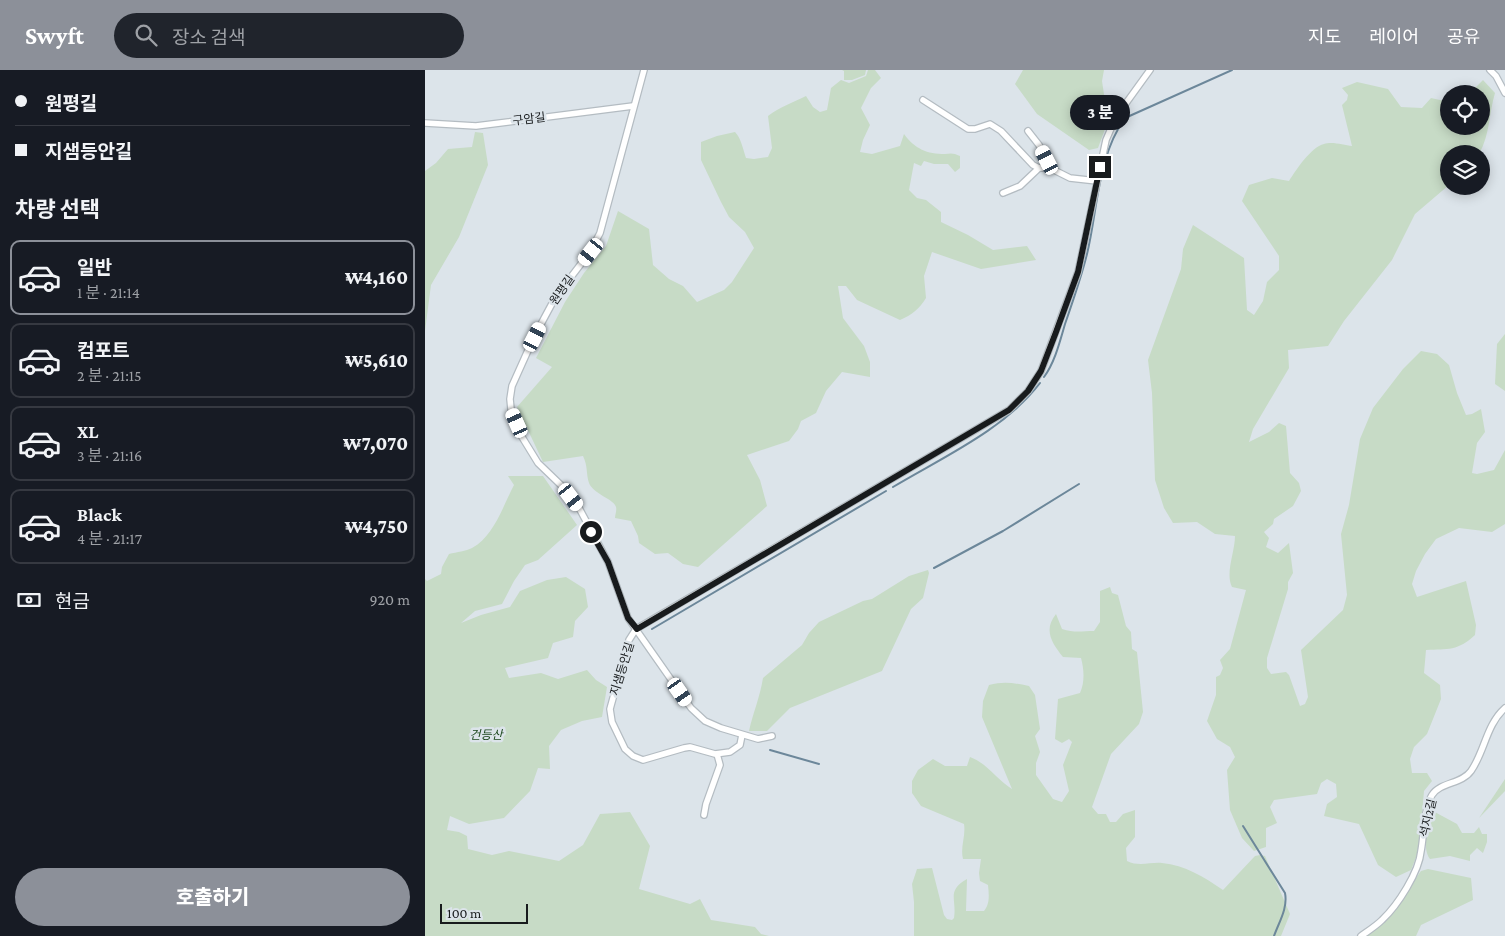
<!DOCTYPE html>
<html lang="ko">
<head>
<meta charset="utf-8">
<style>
  body { margin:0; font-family:"Crimson Pro","Noto Sans KR",serif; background:#20242c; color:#f1f3f6; height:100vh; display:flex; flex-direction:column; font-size:19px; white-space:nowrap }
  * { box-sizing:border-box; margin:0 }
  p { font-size:16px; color:#9ea1a6 }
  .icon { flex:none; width:28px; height:28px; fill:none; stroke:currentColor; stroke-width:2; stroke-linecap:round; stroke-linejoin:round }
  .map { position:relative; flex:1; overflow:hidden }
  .drawer { display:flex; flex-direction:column; background:#171b24; width:425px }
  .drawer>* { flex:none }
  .banner { display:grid; align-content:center; height:110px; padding:0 15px; background:#171b24 }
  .tools { position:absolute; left:1015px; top:15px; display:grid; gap:10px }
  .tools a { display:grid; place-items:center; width:50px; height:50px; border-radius:50%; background:#171b24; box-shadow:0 2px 12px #0003; font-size:25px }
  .scale { position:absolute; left:15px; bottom:12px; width:88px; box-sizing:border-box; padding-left:5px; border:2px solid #181b1d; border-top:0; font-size:14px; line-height:18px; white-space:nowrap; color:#181b1d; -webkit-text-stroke:4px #dce4ea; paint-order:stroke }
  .end { position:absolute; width:22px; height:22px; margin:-11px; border:6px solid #181b1d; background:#fff; box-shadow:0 0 0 2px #fff }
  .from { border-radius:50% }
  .bubble { position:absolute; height:35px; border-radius:18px; background:#171b24; box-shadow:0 2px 12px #0003; font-size:16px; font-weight:800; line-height:35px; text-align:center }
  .car { position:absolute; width:15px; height:30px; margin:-15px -8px; border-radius:6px; box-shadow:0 0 4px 1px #0007; background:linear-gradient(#fff 24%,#345 0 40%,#fff 0 76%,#345 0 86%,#fff 0) }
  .banner b { display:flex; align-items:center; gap:18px; height:48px; font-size:19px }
  .banner b+b { border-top:1px solid #363941 }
  .banner i { width:12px; height:12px; background:#f1f3f6 }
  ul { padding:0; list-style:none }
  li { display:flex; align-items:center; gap:15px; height:75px; margin:0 10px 8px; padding:0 5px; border:2px solid #363941; border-radius:10px }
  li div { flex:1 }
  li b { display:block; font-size:19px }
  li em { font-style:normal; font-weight:800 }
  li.selected { border-color:#8c9099 }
  li>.icon { width:45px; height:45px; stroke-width:1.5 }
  h2 { padding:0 15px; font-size:22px; line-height:60px }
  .pay { display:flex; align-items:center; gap:12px; height:55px; padding:0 15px; font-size:19px }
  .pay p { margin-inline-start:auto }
  .button { display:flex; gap:10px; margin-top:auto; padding:10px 15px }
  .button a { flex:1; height:58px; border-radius:30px; background:#8c9099; color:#fff; font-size:20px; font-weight:800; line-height:58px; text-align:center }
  header { display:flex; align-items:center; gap:30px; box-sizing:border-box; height:70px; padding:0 25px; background:#8c9099; color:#fff }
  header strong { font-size:24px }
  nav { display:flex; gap:28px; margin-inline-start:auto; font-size:18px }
  .search { width:350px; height:45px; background:#20242c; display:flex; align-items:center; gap:12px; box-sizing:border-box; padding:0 18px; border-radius:28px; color:#9ea1a6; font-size:19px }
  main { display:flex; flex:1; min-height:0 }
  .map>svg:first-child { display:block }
  .green { fill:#c7dbc6 }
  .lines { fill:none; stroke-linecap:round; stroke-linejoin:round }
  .stream { stroke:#6c879a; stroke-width:2 }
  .minor-casing { stroke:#b4bcc2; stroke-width:8 }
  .minor { stroke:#fff; stroke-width:5.5 }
  .route { stroke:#181b1d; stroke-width:6 }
  .labels { text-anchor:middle; stroke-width:5; stroke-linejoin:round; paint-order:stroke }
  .street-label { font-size:12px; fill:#181b1d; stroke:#dce4ea }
  .park-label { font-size:12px; font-style:italic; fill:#1a461b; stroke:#dce4ea }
</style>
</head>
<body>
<header>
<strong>Swyft</strong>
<div class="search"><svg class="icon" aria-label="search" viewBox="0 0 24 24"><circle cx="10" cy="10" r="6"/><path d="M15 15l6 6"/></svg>장소 검색</div>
<nav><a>지도</a><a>레이어</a><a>공유</a></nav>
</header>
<main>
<section class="drawer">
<div class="banner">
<b><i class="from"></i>원평길</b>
<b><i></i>지샘등안길</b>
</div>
<h2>차량 선택</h2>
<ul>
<li class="selected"><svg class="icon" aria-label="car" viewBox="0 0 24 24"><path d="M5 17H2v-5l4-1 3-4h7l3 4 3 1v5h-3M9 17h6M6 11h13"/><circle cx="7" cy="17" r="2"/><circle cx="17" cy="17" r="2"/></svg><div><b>일반</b><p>1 분 · 21:14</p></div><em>₩4,160</em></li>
<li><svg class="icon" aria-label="car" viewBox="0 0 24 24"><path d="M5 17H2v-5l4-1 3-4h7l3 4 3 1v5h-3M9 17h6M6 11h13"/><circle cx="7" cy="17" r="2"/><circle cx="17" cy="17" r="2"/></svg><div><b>컴포트</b><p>2 분 · 21:15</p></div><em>₩5,610</em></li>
<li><svg class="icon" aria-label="car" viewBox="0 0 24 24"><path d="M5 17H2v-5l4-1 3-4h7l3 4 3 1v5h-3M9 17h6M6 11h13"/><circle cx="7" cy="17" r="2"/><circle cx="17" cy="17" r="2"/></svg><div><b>XL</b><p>3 분 · 21:16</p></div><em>₩7,070</em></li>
<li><svg class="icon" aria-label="car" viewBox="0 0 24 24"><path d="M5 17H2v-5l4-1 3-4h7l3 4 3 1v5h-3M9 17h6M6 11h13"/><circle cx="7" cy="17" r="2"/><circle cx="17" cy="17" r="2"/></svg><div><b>Black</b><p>4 분 · 21:17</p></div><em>₩4,750</em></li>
</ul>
<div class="pay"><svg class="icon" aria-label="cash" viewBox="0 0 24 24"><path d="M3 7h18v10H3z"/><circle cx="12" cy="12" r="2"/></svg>현금<p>920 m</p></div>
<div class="button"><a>호출하기</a></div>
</section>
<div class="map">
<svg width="1080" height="866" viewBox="0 0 1080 866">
  <rect width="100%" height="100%" fill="#dce4ea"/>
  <g class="green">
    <path d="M 417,0 L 441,0 L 440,5 L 427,10 L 419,10 L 419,1 Z"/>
    <path d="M 443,0 L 450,0 L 456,8 L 446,18 L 436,38 L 445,55 L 438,70 L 435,82 L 447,84 L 475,76 L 479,64 C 490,79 502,84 520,84 C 526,83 529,83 535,86 L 535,98 L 530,102 L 523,94 L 509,94 L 499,91 L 496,96 L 489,93 L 484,120 L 492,128 L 501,130 L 516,142 L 516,152 L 543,165 L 568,180 L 602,176 L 611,190 L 556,199 L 507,182 L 499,206 L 501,228 C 494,239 487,245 475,250 L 432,230 L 421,216 L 413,216 L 418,248 L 439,276 L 445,292 L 445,307 L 417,302 L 401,321 L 391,343 L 376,351 L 373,359 L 364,371 L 322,385 L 335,410 L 342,436 L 273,497 L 258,494 L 243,483 L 230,484 L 214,473 L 213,466 L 206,451 L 190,448 C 190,445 192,440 191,437 C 189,429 168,424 164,413 C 161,404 163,396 158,386 L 118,392 L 92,337 L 127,297 L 111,288 L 140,232 L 159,203 L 181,176 L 193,141 L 224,159 L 228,195 L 244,209 L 258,216 L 272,232 L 299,220 L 307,212 L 329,178 L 320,162 L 304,147 L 296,132 L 276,90 L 276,72 L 292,66 L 310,62 C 316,68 318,79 321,88 L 329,89 L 343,87 L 347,78 L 343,46 C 355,37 367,33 381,26 L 388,37 L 395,42 L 402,40 L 406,18 L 416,10 L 424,13 L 441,6 Z"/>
    <path d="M 598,0 L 679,0 L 677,11 L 683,51 L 673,78 L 664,80 L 612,44 L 590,14 Z"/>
    <path d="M 1058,10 L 1070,23 C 1064,43 1065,65 1054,84 L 1024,84 L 1024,115 L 990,144 L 967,190 L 919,251 L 903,276 L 863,280 L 864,298 L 828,359 L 824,372 L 844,362 L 854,353 L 861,356 L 865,403 L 874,413 L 876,421 L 868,436 L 849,449 L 848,454 L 839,462 L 844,468 L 841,477 L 853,483 L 864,473 L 868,503 L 863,512 L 863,519 L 842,588 L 842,598 L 846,604 L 861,602 L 864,605 L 875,636 L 880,634 L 883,627 L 876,580 L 918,540 L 922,525 L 916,464 L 924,435 L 935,369 L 948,338 L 978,299 L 996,281 L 1012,284 L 1024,295 L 1032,323 L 1041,345 L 1047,344 L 1056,339 L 1060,362 L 1052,373 L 1047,403 L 1052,404 L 1069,400 L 1080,380 L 1080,454 L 1067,462 L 1034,458 L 1011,469 L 1000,484 L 991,501 L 987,514 L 992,527 L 1041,511 L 1051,555 L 1050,565 C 1033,581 1023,579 1001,580 L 999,603 L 1015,615 L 1016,629 L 1002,664 L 989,677 L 985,689 L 987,703 L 1002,703 L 1007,711 L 999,721 L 994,780 L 986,800 L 971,807 L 953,795 L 934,754 L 899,746 L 902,734 L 912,727 L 911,714 L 902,709 L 896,713 L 892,724 L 849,730 L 845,737 L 852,753 L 841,758 L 841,777 L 829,781 L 817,768 L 805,740 L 802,700 L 810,687 L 805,677 L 792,669 L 782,651 L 791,625 L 791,607 L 795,605 L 798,598 L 795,590 L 805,579 L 821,520 L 807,517 C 800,503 810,482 810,466 L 790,464 L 772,452 L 748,453 L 739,438 L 730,410 L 727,323 L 723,290 L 756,199 L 758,179 L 768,155 L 819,188 L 822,240 L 829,245 L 838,231 L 842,212 L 854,200 L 854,186 L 817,131 L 824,115 L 847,108 L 864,111 C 871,100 886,77 899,74 C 907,71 919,75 927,76 L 917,35 L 922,30 L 923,25 L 917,18 L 932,12 L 963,19 L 976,37 L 997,38 L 1006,28 L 1024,32 L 1024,56 L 1056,56 L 1056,24 L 1044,24 Z"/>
    <path d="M 50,62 L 58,63 L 63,95 L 34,167 L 6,215 L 0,261 L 0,101 L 11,93 L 23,79 L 47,77 Z"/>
    <path d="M 1080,264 L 1080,321 L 1070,314 L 1072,274 Z"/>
    <path d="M 83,406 L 118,406 L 152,455 L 113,490 L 100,495 L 89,511 L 77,534 L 50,541 L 36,553 L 56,545 L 85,537 L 95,521 L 122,510 L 141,507 L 160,519 L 163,537 L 150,551 L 148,567 L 128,573 L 123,588 L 80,598 L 84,608 L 116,603 L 133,609 L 162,600 L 171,610 L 182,617 L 177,647 L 157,651 L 136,660 L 124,676 L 125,699 L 113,698 L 105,721 L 79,748 L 44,754 L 25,746 L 22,760 L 34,762 L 42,766 L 43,779 L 67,785 L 84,781 L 134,791 L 158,775 L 175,744 L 205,742 L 225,776 L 214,819 L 265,834 L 275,829 L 286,850 L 330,857 L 336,864 L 344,866 L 0,866 L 0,509 L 2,511 L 16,504 L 17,497 L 24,484 C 32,482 41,481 47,478 C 69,466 78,436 89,415 Z"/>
    <path d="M 503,500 L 504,503 L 498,528 L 486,539 L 457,601 L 365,638 L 342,661 L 324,661 C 328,643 335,627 338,608 L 377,575 L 384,563 L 394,552 L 438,531 L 447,529 L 484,506 Z"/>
    <path d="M 685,517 L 687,523 L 693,525 L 701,556 L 706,562 L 707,579 L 712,582 L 718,642 L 714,654 L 686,684 L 667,737 L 673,744 L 681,744 L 685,752 L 691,752 L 698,744 L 710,740 L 710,767 L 701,778 L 702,791 C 714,797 725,792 737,793 C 760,795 779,807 798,820 L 830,786 L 835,785 L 840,786 L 865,844 L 856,866 L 489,866 L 489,832 L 487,814 L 492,799 L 507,798 L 519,845 L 522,849 L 527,850 L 529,848 C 532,829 521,821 542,809 L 541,841 L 559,841 C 565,834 564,825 563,815 L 555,811 L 554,803 L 556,789 L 538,789 C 535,777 541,766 539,754 L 496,736 L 487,723 L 487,711 L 493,700 L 508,689 L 520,696 L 542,696 L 545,687 C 562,693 572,710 587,719 L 557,647 L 558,631 L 564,615 C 579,611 589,613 604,616 L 610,625 L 615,659 L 610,666 L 615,682 L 611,693 L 611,705 L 628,729 L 637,732 L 644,721 L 638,695 L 647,672 L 644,669 L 637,673 L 630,669 L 633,629 L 655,623 C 660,612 659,599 656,588 L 638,587 C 627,573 618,560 631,544 L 637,559 C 649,563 657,561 669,561 L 675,552 L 675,521 Z"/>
    <path d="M 1080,709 L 1080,721 L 1054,748 Z"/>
    <path d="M 1006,740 L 1032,754 L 1037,763 L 1049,763 L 1054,757 L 1057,764 L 1062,764 L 1062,772 L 1058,783 L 1052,778 L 1045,785 L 1045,791 L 1025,786 L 1005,789 C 996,777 1004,754 1006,740 Z"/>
    <path d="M 1003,799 L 1046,808 L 1048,830 L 996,855 L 991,866 L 941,866 L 962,849 L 996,801 Z"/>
  </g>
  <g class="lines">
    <g class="stream">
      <path d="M 619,307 C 630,292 635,271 640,254 C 648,231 656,208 662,184 C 673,139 672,87 700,48 L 807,0"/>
      <path d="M 468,417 C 518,387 579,360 615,313"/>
      <path d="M 509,498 L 578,461 L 654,414"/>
      <path d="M 227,559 L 461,421"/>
      <path d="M 345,680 L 394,694"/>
      <path d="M 818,756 L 860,823 C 863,838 854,852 849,866"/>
    </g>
    <defs>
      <g id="minor">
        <path d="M 219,0 L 175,163 L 165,182 L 130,228 L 109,267 L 87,316 L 85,329 L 86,339 L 97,367 L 113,393 L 139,418 L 153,436 L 183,492 L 203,548 L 266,638 L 280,651 L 296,658 L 333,669 L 347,666"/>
        <path d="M 1065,0 L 1071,6 L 1080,23"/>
        <path d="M 498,30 L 543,59 L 550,59 L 565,54 L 576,61 L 608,95 L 614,98 L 625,98 L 645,108 L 672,111"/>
        <path d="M 0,53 L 51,56 L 208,36"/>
        <path d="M 603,61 L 614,75 L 625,98"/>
        <path d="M 578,123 L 595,116 L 614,98"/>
        <path d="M 317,665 L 315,675 L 305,682 L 290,684 L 265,677 L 259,678 L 218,690 L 208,686 L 200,679 L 187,652 L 185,639 L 204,570 L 211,559 L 584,340 L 603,321 L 616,301 L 653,202 L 681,70 L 691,47 L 725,0"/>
        <path d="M 279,745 L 281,734 L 295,695 L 292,684"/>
        <path d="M 936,866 C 943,861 951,856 957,850 C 973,835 994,802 996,781 C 999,765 999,738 1007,725 C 1015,712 1037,714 1046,701 C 1060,681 1061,655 1080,638"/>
      </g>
    </defs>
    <use href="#minor" class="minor-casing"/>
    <use href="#minor" class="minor"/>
  </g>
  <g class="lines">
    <path class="route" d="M 166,462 L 183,492 L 203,548 L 212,559 L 584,340 L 603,321 L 616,301 L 631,262 L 653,202 L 675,97"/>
  </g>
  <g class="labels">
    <g class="street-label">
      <text transform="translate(104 49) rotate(-7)" y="4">구암길</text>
      <text transform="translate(137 220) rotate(-55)" y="4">원평길</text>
      <text transform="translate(197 599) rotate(-73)" y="4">지샘등안길</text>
      <text transform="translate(1003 748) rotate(-77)" y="4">석지2길</text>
    </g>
    <g class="park-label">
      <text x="61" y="669">건등산</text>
    </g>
  </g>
</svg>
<div class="tools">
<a><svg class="icon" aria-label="locate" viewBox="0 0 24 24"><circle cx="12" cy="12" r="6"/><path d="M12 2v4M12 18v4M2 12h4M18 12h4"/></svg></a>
<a><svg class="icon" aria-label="layers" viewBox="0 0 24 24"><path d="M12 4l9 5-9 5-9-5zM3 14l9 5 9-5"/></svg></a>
</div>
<div class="scale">100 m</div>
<i class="end from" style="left:166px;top:462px"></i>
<i class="end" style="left:675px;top:97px"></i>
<div class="bubble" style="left:645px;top:25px;width:60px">3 분</div>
<i class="car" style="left:622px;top:90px;rotate:333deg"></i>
<i class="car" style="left:166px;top:182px;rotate:218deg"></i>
<i class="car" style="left:110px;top:267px;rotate:27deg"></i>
<i class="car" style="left:92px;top:353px;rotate:336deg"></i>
<i class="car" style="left:146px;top:427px;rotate:143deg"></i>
<i class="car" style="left:255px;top:622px;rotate:145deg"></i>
</div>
</main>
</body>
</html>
